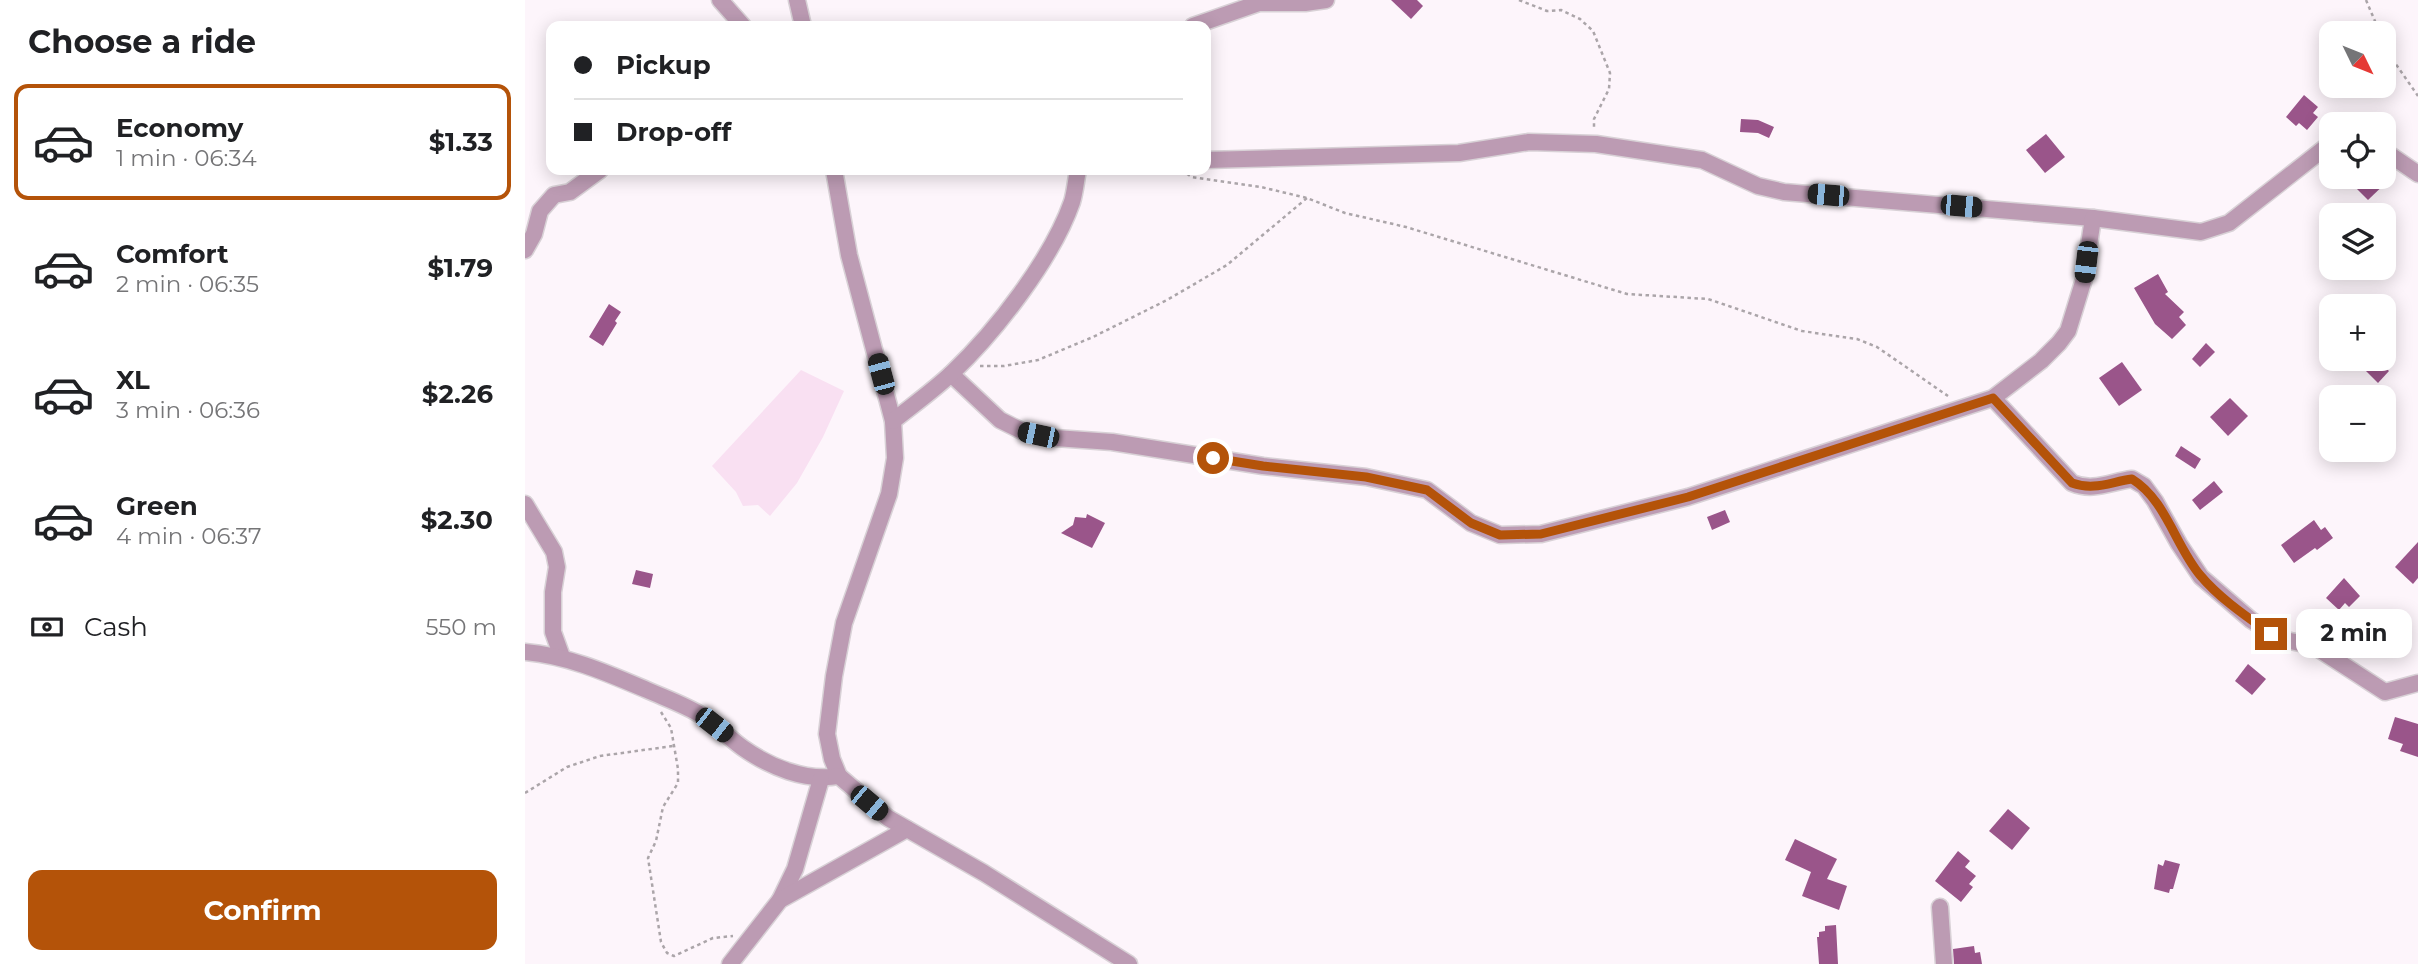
<!DOCTYPE html>
<html lang="en">
<head>
<meta charset="utf-8">
<style>
  body { margin:0; font-family:Montserrat,sans-serif; background:#f2f2f2; color:#202124; height:100vh; display:flex; flex-direction:column; font-size:26px; white-space:nowrap }
  * { box-sizing:border-box; margin:0 }
  p { font-size:23px; color:#757577 }
  .icon { flex:none; width:38px; height:38px; fill:none; stroke:currentColor; stroke-width:2; stroke-linecap:round; stroke-linejoin:round }
  .map { position:relative; flex:1; overflow:hidden }
  .side { display:flex; flex-direction:column; background:#fff; width:525px }
  .side>* { flex:none }
  .banner { position:absolute; left:21px; top:21px; width:665px; height:154px; border-radius:14px; box-shadow:0 4px 18px #0003; display:grid; align-content:center; height:154px; padding:0 28px; background:#fff }
  .needle { width:46px; rotate:133deg }
  .fabs { position:absolute; left:1794px; top:21px; display:grid; gap:14px }
  .fabs a { display:grid; place-items:center; width:77px; height:77px; border-radius:14px; background:#fff; box-shadow:0 4px 18px #0003; font-size:35px }
  .end { position:absolute; width:32px; height:32px; margin:-16px; border:9px solid #b45309; background:#fff; box-shadow:0 0 0 4px #fff }
  .from { border-radius:50% }
  .bubble { position:absolute; height:49px; border-radius:14px; background:#fff; box-shadow:0 4px 18px #0003; font-size:23px; font-weight:700; line-height:49px; text-align:center }
  .car { position:absolute; width:21px; height:42px; margin:-21px -10px; border-radius:9px; box-shadow:0 0 5px 2px #0007; background:linear-gradient(#222 24%,#8ab4d8 0 40%,#222 0 76%,#8ab4d8 0 86%,#222 0) }
  .banner b { display:flex; align-items:center; gap:24px; height:66px; font-size:26px }
  .banner b+b { border-top:2px solid #e0e0e0 }
  .banner i { width:18px; height:18px; background:#202124 }
  ul { padding:0; list-style:none }
  li { display:flex; align-items:center; gap:21px; height:116px; margin:0 14px 10px; padding:0 14px; border:4px solid transparent; border-radius:14px }
  li div { flex:1 }
  li b { display:block; font-size:26px }
  li em { font-style:normal; font-weight:700 }
  li.on { border-color:#b45309 }
  li>.icon { width:63px; height:63px; stroke-width:1.5 }
  h2 { padding:0 28px; font-size:32px; line-height:84px }
  .pay { display:flex; align-items:center; gap:18px; height:77px; padding:0 28px; font-size:26px }
  .pay p { margin-inline-start:auto }
  .primary-button { display:flex; gap:14px; margin-top:auto; padding:14px 28px }
  .primary-button a { flex:1; height:80px; border-radius:14px; background:#b45309; color:#fff; font-size:28px; font-weight:700; line-height:80px; text-align:center }
  main { display:flex; flex:1; min-height:0 }
  .map>svg:first-child { display:block }
  .green { fill:#f9e0f2 }
  .building { fill:#9a558a }
  .lines { fill:none; stroke-linecap:round; stroke-linejoin:round }
  .minor-casing { stroke:#d8d1d6; stroke-width:19 }
  .path { stroke:#aba5a9; stroke-width:2.5; stroke-dasharray:3.5 3.5; stroke-linecap:butt }
  .minor { stroke:#bc9bb3; stroke-width:16 }
  .route { stroke:#b45309; stroke-width:9 }
</style>
</head>
<body>
<main>
<section class="side">
<h2>Choose a ride</h2>
<ul>
<li class="on"><svg class="icon" aria-label="car" viewBox="0 0 24 24"><path d="M5 17H2v-5l4-1 3-4h7l3 4 3 1v5h-3M9 17h6M6 11h13"/><circle cx="7" cy="17" r="2"/><circle cx="17" cy="17" r="2"/></svg><div><b>Economy</b><p>1 min · 06:34</p></div><em>$1.33</em></li>
<li><svg class="icon" aria-label="car" viewBox="0 0 24 24"><path d="M5 17H2v-5l4-1 3-4h7l3 4 3 1v5h-3M9 17h6M6 11h13"/><circle cx="7" cy="17" r="2"/><circle cx="17" cy="17" r="2"/></svg><div><b>Comfort</b><p>2 min · 06:35</p></div><em>$1.79</em></li>
<li><svg class="icon" aria-label="car" viewBox="0 0 24 24"><path d="M5 17H2v-5l4-1 3-4h7l3 4 3 1v5h-3M9 17h6M6 11h13"/><circle cx="7" cy="17" r="2"/><circle cx="17" cy="17" r="2"/></svg><div><b>XL</b><p>3 min · 06:36</p></div><em>$2.26</em></li>
<li><svg class="icon" aria-label="car" viewBox="0 0 24 24"><path d="M5 17H2v-5l4-1 3-4h7l3 4 3 1v5h-3M9 17h6M6 11h13"/><circle cx="7" cy="17" r="2"/><circle cx="17" cy="17" r="2"/></svg><div><b>Green</b><p>4 min · 06:37</p></div><em>$2.30</em></li>
</ul>
<div class="pay"><svg class="icon" aria-label="cash" viewBox="0 0 24 24"><path d="M3 7h18v10H3z"/><circle cx="12" cy="12" r="2"/></svg>Cash<p>550 m</p></div>
<div class="primary-button"><a>Confirm</a></div>
</section>
<div class="map">
<svg width="1893" height="964" viewBox="0 0 1893 964">
  <rect width="100%" height="100%" fill="#fdf5fb"/>
  <path class="green" d="M 276,370 L 319,391 L 298,437 L 272,483 L 245,516 L 233,505 L 218,506 L 211,492 L 187,466 Z"/>
  <g class="building">
    <path d="M 866,0 L 892,0 L 898,6 L 886,19 Z"/>
    <path d="M 1779,95 L 1793,107 L 1788,113 L 1793,117 L 1782,130 L 1774,123 L 1771,126 L 1761,117 Z"/>
    <path d="M 1216,119 L 1233,120 L 1249,127 L 1244,138 L 1233,133 L 1215,132 Z"/>
    <path d="M 1521,134 L 1540,157 L 1520,173 L 1501,150 Z"/>
    <path d="M 1841,177 L 1867,177 L 1843,200 L 1830,187 Z"/>
    <path d="M 1633,274 L 1643,292 L 1640,294 L 1659,312 L 1654,317 L 1661,325 L 1647,339 L 1630,324 L 1609,288 Z"/>
    <path d="M 84,304 L 96,312 L 90,321 L 92,323 L 78,346 L 64,337 Z"/>
    <path d="M 1681,343 L 1690,352 L 1675,367 L 1667,359 Z"/>
    <path d="M 1851,359 L 1864,371 L 1853,383 L 1840,370 Z"/>
    <path d="M 1597,362 L 1617,390 L 1594,406 L 1574,378 Z"/>
    <path d="M 1705,398 L 1723,416 L 1703,436 L 1685,417 Z"/>
    <path d="M 1656,446 L 1676,459 L 1670,469 L 1650,456 Z"/>
    <path d="M 1689,481 L 1698,492 L 1675,510 L 1667,500 Z"/>
    <path d="M 1200,510 L 1205,522 L 1187,530 L 1182,517 Z"/>
    <path d="M 562,514 L 580,523 L 567,548 L 536,533 L 548,525 L 550,517 L 561,518 Z"/>
    <path d="M 1789,520 L 1796,530 L 1800,527 L 1808,538 L 1792,550 L 1790,548 L 1769,563 L 1756,545 Z"/>
    <path d="M 1893,542 L 1893,578 L 1888,584 L 1870,567 Z"/>
    <path d="M 111,570 L 128,574 L 125,588 L 107,584 Z"/>
    <path d="M 1819,578 L 1835,596 L 1824,607 L 1820,603 L 1814,610 L 1801,598 Z"/>
    <path d="M 1723,664 L 1741,679 L 1727,695 L 1710,681 Z"/>
    <path d="M 1870,717 L 1893,724 L 1893,757 L 1875,751 L 1878,744 L 1863,739 Z"/>
    <path d="M 1483,809 L 1505,828 L 1487,850 L 1464,831 Z"/>
    <path d="M 1270,839 L 1312,859 L 1302,879 L 1322,886 L 1314,910 L 1277,896 L 1286,872 L 1260,860 Z"/>
    <path d="M 1433,851 L 1445,861 L 1440,867 L 1451,876 L 1444,884 L 1448,887 L 1436,902 L 1410,881 Z"/>
    <path d="M 1640,860 L 1655,864 L 1648,889 L 1645,889 L 1644,893 L 1629,889 L 1633,864 L 1638,866 Z"/>
    <path d="M 1311,925 L 1313,964 L 1294,964 L 1292,937 L 1294,937 L 1294,932 L 1300,931 L 1300,926 Z"/>
    <path d="M 1449,946 L 1450,953 L 1455,952 L 1457,964 L 1429,964 L 1428,949 Z"/>
  </g>
  <g class="lines">
    <defs>
      <g id="minor">
        <path d="M 195,0 L 218,26"/>
        <path d="M 272,0 L 278,26"/>
        <path d="M 668,26 L 734,3 L 780,3 L 801,0"/>
        <path d="M 1858,150 L 1893,174"/>
        <path d="M 681,160 L 934,153 L 1004,142 L 1071,144 L 1177,160 L 1233,186 L 1259,192 L 1568,218 L 1676,232 L 1704,223 L 1806,143"/>
        <path d="M 309,170 L 324,255 L 368,421 L 370,458 L 364,494 L 319,623 L 309,676 L 302,734 L 307,759 L 314,776 L 363,818 L 459,873 L 604,964"/>
        <path d="M 0,250 L 9,234 L 15,211 L 29,195 L 45,192 L 75,170"/>
        <path d="M 426,374 L 475,420 L 497,431 L 530,438 L 587,442 L 738,466 L 841,477 L 902,490 L 946,523 L 975,535 L 1016,534 L 1163,497 L 1468,398 L 1516,361 L 1534,343 L 1543,331 L 1559,279 L 1568,218"/>
        <path d="M 1468,398 L 1547,483 C 1568,492 1585,482 1607,479 L 1619,486 L 1630,501 L 1654,544 L 1676,577 L 1726,620 L 1756,639 L 1789,646 L 1860,692 L 1893,683"/>
        <path d="M 368,421 C 388,405 409,390 427,373 C 471,331 527,259 547,202 C 550,192 551,180 553,170"/>
        <path d="M 0,504 L 29,552 L 32,567 L 28,592 L 28,632 L 37,657"/>
        <path d="M 0,652 C 44,656 82,673 122,690 C 140,698 160,705 176,715 C 191,724 204,738 218,748 C 245,767 281,782 314,776"/>
        <path d="M 255,900 L 270,869 L 296,779"/>
        <path d="M 1415,907 L 1419,964"/>
        <path d="M 205,964 L 255,900 L 382,829"/>
      </g>
    </defs>
    <use href="#minor" class="minor-casing"/>
    <g class="path">
      <path d="M 994,0 L 1022,11 L 1036,10 L 1055,19 L 1068,31 L 1085,73 L 1084,89 L 1069,119 L 1069,128"/>
      <path d="M 1841,0 L 1855,33"/>
      <path d="M 1858,40 L 1868,60 L 1893,96"/>
      <path d="M 656,170 L 667,177 L 736,187 L 782,198 L 820,213 L 881,227 L 1102,294 L 1183,299 L 1277,331 L 1332,339 L 1352,347 L 1423,396"/>
      <path d="M 455,366 L 479,366 L 513,360 L 568,337 L 642,300 L 702,265 L 782,198"/>
      <path d="M 136,712 L 146,728 L 153,769 L 153,783 L 138,807 L 131,841 L 123,858 L 136,942 L 142,953 L 149,956 L 188,938 L 208,936"/>
      <path d="M 0,793 L 42,767 L 75,756 L 148,746"/>
    </g>
    <use href="#minor" class="minor"/>
  </g>
  <g class="lines">
    <path class="route" d="M 688,458 L 738,466 L 841,477 L 902,490 L 946,523 L 975,535 L 1016,534 L 1163,497 L 1468,398 L 1547,483 C 1569,491 1585,482 1607,479 C 1641,500 1650,545 1675,575 C 1694,598 1722,617 1746,634"/>
  </g>
</svg>
<div class="fabs">
<a><svg class="needle" viewBox="-14 -14 28 28"><path d="M0-13l5 13h-10z" fill="#e53935"/><path d="M0 13l5-13h-10z" fill="#757577"/></svg></a>
<a><svg class="icon" aria-label="locate" viewBox="0 0 24 24"><circle cx="12" cy="12" r="6"/><path d="M12 2v4M12 18v4M2 12h4M18 12h4"/></svg></a>
<a><svg class="icon" aria-label="layers" viewBox="0 0 24 24"><path d="M12 4l9 5-9 5-9-5zM3 14l9 5 9-5"/></svg></a>
<a>+</a>
<a>−</a>
</div>
<i class="end from" style="left:688px;top:458px"></i>
<i class="end" style="left:1746px;top:634px"></i>
<div class="bubble" style="left:1771px;top:609px;width:116px">2 min</div>
<i class="car" style="left:1303px;top:195px;rotate:275deg"></i>
<i class="car" style="left:1436px;top:206px;rotate:95deg"></i>
<i class="car" style="left:1561px;top:262px;rotate:187deg"></i>
<i class="car" style="left:356px;top:374px;rotate:345deg"></i>
<i class="car" style="left:513px;top:435px;rotate:282deg"></i>
<i class="car" style="left:189px;top:725px;rotate:128deg"></i>
<i class="car" style="left:344px;top:803px;rotate:130deg"></i>
<div class="banner">
<b><i class="from"></i>Pickup</b>
<b><i></i>Drop-off</b>
</div>
</div>
</main>
</body>
</html>
